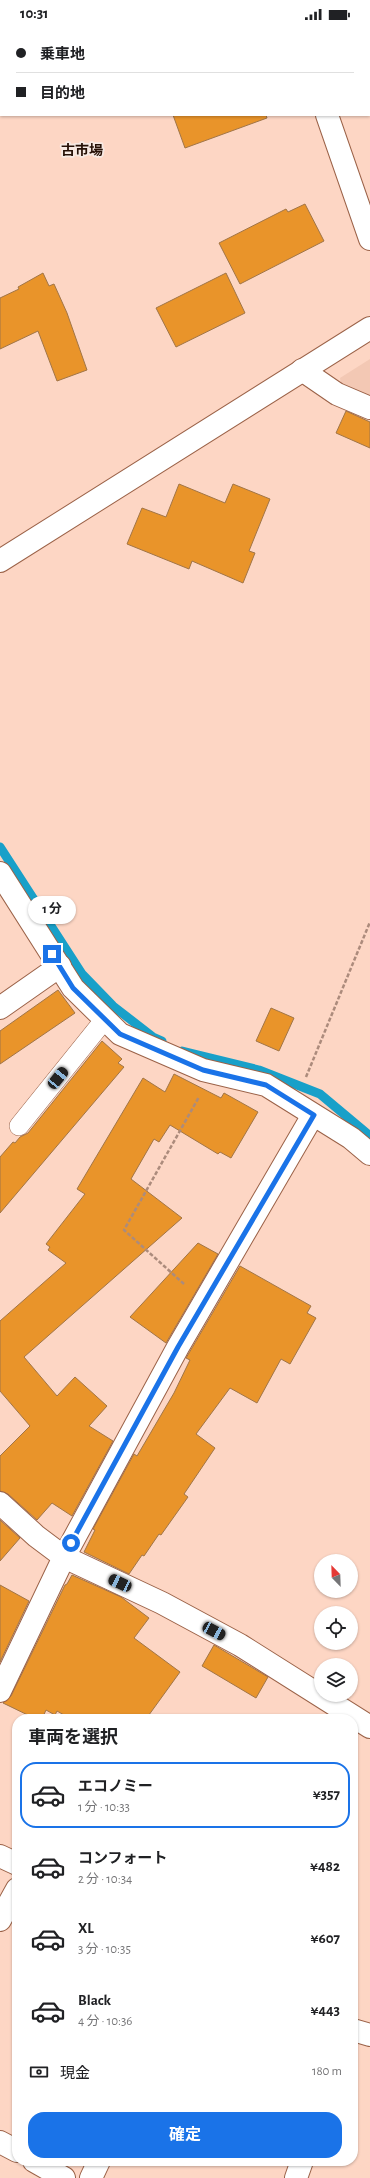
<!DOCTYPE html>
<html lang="ja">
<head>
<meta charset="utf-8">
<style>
  body { margin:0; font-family:"Alegreya Sans","Noto Sans JP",sans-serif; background:#f2f2f2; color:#202124; height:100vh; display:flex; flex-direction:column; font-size:15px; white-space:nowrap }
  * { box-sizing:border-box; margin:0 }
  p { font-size:13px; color:#757577 }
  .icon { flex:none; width:22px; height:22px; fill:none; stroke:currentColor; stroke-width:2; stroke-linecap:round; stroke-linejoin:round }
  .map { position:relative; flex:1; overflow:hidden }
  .details { position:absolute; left:12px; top:1686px; width:346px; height:452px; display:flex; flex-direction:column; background:#fff; border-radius:16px; box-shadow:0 1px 3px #0004 }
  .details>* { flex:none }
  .banner { position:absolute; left:0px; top:0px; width:370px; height:88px; box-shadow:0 1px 3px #0004; display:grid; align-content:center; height:88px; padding:0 16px; background:#fff }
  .needle { width:26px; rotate:337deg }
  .tools { position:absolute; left:314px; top:1526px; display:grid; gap:8px }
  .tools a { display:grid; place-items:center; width:44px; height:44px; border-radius:50%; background:#fff; box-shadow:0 1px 3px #0004; font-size:20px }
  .end { position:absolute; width:18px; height:18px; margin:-9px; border:5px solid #1a73e8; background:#fff; box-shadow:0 0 0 2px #fff }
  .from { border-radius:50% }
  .bubble { position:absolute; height:28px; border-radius:14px; background:#fff; box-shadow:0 1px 3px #0004; font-size:13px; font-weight:700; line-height:28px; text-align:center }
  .car { position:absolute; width:12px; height:24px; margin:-12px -6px; border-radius:5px; box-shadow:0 0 3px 1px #0007; background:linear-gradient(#222 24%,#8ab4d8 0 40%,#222 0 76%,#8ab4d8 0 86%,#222 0) }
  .banner b { display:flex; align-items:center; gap:14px; height:38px; font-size:15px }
  .banner b+b { border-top:1px solid #e0e0e0 }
  .banner i { width:10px; height:10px; background:#202124 }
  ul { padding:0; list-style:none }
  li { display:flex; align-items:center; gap:12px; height:66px; margin:0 8px 6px; padding:0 8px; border:2px solid transparent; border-radius:16px }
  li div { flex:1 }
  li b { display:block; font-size:15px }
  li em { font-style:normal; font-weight:700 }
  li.selected { border-color:#1a73e8 }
  li>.icon { width:36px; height:36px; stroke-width:1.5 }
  h2 { padding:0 16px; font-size:18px; line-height:48px }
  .pay { display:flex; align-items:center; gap:10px; height:44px; padding:0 16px; font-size:15px }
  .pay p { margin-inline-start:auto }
  .button { display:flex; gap:8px; margin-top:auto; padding:8px 16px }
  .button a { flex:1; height:46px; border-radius:16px; background:#1a73e8; color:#fff; font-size:16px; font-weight:700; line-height:46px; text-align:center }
  .status { display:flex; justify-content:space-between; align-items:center; height:28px; padding:0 20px; background:#fff; direction:ltr }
  .status svg { height:11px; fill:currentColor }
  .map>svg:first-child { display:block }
  .built { fill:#f3c8b4 }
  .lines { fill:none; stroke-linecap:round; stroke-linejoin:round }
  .stream { stroke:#18a0c9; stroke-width:9 }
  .building { fill:#e9942a; stroke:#a17547 }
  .lane-casing { stroke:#9b6248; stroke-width:20 }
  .street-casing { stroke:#9b6248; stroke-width:24 }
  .secondary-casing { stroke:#9b6248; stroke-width:24 }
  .primary-casing { stroke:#9b6248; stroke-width:24 }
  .path { stroke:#ac8b7c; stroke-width:2.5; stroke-dasharray:4 2; stroke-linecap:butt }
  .lane { stroke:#fff; stroke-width:19 }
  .street { stroke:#fff; stroke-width:22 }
  .secondary { stroke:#fff; stroke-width:22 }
  .primary { stroke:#fff; stroke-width:22 }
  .route { stroke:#1a73e8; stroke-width:5 }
  .labels { text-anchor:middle; stroke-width:3.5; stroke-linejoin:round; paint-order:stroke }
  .quarter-label { font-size:14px; font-weight:bold; fill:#261006; stroke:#f7eae4 }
</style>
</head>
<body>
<div class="status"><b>10:31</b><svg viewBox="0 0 49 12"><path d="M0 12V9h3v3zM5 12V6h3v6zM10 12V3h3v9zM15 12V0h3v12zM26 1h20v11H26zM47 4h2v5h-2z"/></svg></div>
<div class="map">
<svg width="370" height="2150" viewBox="0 0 370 2150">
  <rect width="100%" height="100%" fill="#fdd6c4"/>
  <path class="built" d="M 370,331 L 370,368 L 341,356 L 340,350 Z"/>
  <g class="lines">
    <g class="stream">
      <path d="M 0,819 L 82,946 L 113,978 L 153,1009 L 162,1013"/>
      <path d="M 182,1023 L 259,1042 L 320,1066 L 370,1108"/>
    </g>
  </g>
  <g class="building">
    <path d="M 173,87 L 266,87 L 267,90 L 185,120 Z"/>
    <path d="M 305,176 L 324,213 L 240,256 L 219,215 L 286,181 L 288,184 Z"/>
    <path d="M 43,245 L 49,258 L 54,256 L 67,285 L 87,342 L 57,353 L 38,303 L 0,321 L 0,270 L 19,261 L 18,259 Z"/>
    <path d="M 226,245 L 245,285 L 176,319 L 156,280 Z"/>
    <path d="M 346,383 L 370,394 L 370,420 L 336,405 Z"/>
    <path d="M 179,456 L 225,475 L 233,456 L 270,471 L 249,523 L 255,525 L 243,555 L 192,533 L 189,541 L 127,516 L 142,480 L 166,489 Z"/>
    <path d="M 58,962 L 75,985 L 0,1036 L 0,1003 Z"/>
    <path d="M 271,980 L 294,990 L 279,1023 L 256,1013 Z"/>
    <path d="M 102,1013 L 122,1031 L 118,1035 L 124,1039 L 0,1185 L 0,1129 L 13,1114 L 15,1115 L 20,1109 L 28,1105 Z"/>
    <path d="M 174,1046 L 221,1070 L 224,1065 L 258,1084 L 231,1130 L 220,1124 L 218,1126 L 170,1097 L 159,1114 L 154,1111 L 131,1151 L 182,1190 L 24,1329 L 57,1368 L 75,1349 L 107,1378 L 89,1398 L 113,1413 L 72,1488 L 52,1475 L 37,1492 L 8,1466 L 0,1463 L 0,1428 L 30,1398 L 0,1363 L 0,1293 L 66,1235 L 48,1222 L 50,1219 L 46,1216 L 85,1166 L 77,1161 L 143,1050 L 165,1064 Z"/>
    <path d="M 198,1215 L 218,1226 L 166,1315 L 130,1289 Z"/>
    <path d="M 240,1238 L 311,1278 L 307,1285 L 316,1290 L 290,1336 L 281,1331 L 257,1375 L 230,1360 L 196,1406 L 215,1420 L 184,1466 L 188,1469 L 161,1507 L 159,1506 L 144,1528 L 142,1527 L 129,1546 L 84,1524 L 95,1502 L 93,1501 L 134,1426 L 137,1428 L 174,1365 L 190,1332 L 186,1330 L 189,1325 Z"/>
    <path d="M 0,1492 L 20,1510 L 0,1533 Z"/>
    <path d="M 72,1547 L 121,1569 L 149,1590 L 134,1610 L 180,1644 L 146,1691 L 71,1691 L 57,1683 L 55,1687 L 46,1682 L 42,1691 L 36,1691 L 3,1675 L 11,1668 L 65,1557 L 67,1556 Z"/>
    <path d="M 0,1557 L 29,1573 L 0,1634 Z"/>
    <path d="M 214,1617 L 268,1649 L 256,1670 L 202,1638 Z"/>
  </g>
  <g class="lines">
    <defs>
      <path id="lane" d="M 19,1098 L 105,991"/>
      <g id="street">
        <path d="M 298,0 L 298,1"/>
        <path d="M 327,87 L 370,211"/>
        <path d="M 302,342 L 337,366 L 370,380"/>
        <path d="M 0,845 L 73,960 L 120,1006 L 203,1042 L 266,1057 L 351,1110 L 370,1126"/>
        <path d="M 0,980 L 60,938"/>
        <path d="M 0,1475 L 36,1508 L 64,1529 L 162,1575 L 240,1617 L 370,1699"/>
        <path d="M 0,1663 L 64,1529 L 178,1319 L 313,1087"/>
        <path d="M 0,1892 L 17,1861"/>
        <path d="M 0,2114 L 17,2123"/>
        <path d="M 34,2133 L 64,2150"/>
        <path d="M 91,2150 L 99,2133"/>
        <path d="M 296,2150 L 302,2133"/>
      </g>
      <path id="secondary" d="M 0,533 L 370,300"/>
      <g id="primary">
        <path d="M 0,1828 L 17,1836"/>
        <path d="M 353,2002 L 370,2007"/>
      </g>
    </defs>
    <use href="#lane" class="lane-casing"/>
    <use href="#street" class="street-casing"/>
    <use href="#secondary" class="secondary-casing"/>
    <use href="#primary" class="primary-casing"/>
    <g class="path">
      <path d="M 306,1049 L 370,894"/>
      <path d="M 184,1256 L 124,1202 L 199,1069"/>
    </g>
    <use href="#lane" class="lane"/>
    <use href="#street" class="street"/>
    <use href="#secondary" class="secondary"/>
    <use href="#primary" class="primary"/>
  </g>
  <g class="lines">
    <path class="route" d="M 52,926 L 73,960 L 120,1006 L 203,1042 L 266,1057 L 314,1087 L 178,1319 L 71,1515"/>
  </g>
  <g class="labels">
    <g class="quarter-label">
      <text x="82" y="127">古市場</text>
    </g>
  </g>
</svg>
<div class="tools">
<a><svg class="needle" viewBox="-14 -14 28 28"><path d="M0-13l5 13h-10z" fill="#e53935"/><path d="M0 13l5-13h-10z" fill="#757577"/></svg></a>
<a><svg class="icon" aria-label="locate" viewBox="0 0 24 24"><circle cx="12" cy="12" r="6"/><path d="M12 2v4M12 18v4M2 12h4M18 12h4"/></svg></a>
<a><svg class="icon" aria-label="layers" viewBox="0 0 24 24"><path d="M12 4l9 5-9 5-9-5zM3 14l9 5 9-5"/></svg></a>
</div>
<i class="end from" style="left:71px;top:1515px"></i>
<i class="end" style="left:52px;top:926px"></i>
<div class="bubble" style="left:28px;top:868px;width:48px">1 分</div>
<i class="car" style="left:58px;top:1050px;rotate:39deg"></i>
<i class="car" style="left:120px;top:1555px;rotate:295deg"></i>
<i class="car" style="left:214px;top:1603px;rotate:118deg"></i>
<div class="banner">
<b><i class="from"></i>乗車地</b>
<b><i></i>目的地</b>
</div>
<section class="details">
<h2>車両を選択</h2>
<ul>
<li class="selected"><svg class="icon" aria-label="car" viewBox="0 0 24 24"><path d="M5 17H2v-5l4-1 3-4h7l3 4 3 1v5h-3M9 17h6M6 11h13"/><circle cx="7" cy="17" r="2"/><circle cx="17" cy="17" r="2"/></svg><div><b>エコノミー</b><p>1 分 · 10:33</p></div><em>¥357</em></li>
<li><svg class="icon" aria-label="car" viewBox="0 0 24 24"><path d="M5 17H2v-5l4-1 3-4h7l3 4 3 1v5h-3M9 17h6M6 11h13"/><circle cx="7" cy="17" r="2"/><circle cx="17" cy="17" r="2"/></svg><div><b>コンフォート</b><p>2 分 · 10:34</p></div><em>¥482</em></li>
<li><svg class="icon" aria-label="car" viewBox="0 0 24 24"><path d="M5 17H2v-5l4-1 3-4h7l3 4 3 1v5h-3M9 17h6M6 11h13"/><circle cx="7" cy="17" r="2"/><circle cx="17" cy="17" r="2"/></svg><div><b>XL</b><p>3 分 · 10:35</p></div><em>¥607</em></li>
<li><svg class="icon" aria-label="car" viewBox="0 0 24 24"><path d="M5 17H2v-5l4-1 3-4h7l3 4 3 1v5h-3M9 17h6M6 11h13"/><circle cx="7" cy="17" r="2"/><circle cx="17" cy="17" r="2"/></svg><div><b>Black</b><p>4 分 · 10:36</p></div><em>¥443</em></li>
</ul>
<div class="pay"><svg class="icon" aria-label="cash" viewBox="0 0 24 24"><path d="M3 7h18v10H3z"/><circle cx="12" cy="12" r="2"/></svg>現金<p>180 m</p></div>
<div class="button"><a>確定</a></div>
</section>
</div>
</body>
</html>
